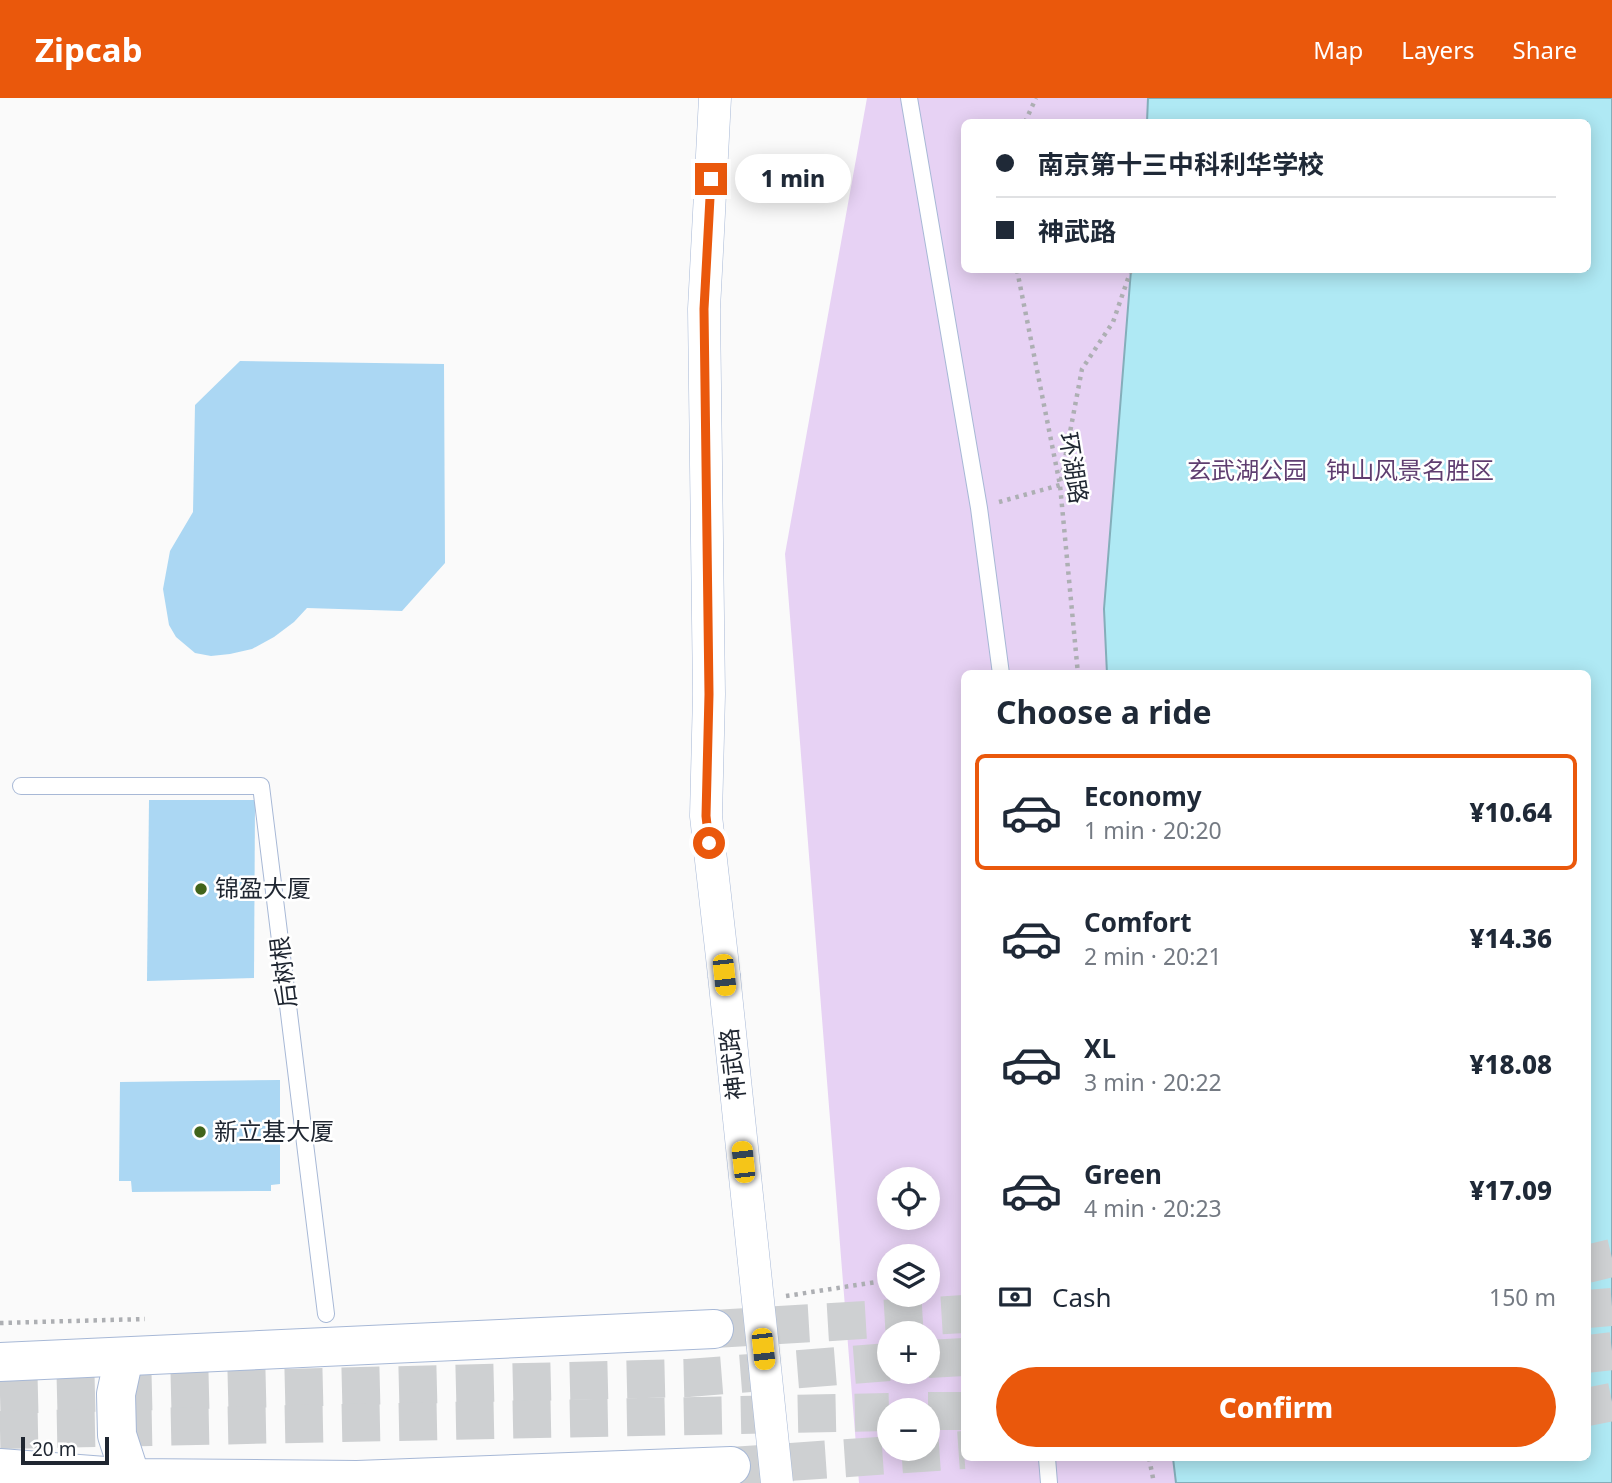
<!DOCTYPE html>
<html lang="en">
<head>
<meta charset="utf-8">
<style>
  body { margin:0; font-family:"Noto Sans","Noto Sans SC",sans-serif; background:#f6f6f7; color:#1f2937; height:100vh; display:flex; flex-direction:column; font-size:26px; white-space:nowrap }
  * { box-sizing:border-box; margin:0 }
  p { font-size:23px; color:#747a83 }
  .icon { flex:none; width:38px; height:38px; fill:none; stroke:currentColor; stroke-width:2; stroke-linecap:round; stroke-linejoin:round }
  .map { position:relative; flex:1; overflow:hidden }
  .details { position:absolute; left:961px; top:572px; width:630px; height:791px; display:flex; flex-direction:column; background:#fff; border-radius:10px; box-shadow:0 4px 18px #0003 }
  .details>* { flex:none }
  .guide { position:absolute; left:961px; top:21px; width:630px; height:154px; border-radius:10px; box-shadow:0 4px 18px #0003; display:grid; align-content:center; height:154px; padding:0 35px; background:#fff }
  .fabs { position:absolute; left:877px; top:1069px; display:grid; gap:14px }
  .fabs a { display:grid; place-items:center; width:63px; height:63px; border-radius:50%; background:#fff; box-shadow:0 4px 18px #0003; font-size:35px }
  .scale { position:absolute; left:21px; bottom:18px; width:88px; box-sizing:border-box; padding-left:7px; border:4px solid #1f2631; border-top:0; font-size:19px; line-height:24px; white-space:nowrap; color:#1f2631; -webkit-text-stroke:5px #fff; paint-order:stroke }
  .end { position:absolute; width:32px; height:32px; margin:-16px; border:9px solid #ea580c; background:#fff; box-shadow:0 0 0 4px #fff }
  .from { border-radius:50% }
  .bubble { position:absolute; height:49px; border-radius:24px; background:#fff; box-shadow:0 4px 18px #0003; font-size:23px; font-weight:800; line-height:49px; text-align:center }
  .car { position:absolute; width:21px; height:42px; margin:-21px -10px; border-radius:9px; box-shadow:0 0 5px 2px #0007; background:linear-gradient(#f5c518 24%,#345 0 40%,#f5c518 0 76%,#345 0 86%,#f5c518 0) }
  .guide b { display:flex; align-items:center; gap:24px; height:66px; font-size:26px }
  .guide b+b { border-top:2px solid #e0e1e3 }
  .guide i { width:18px; height:18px; background:#1f2937 }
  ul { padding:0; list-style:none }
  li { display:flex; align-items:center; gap:21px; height:116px; margin:0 14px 10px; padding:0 21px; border:4px solid transparent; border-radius:10px }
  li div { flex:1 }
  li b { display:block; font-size:26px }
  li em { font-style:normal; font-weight:800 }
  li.active { border-color:#ea580c }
  li>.icon { width:63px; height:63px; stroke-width:1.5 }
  h2 { padding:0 35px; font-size:32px; line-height:84px }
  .pay { display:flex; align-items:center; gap:18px; height:77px; padding:0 35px; font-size:26px }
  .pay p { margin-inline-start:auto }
  .button { display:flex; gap:14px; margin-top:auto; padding:14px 35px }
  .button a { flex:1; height:80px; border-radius:42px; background:#ea580c; color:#fff; font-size:28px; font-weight:800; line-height:80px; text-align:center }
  header { display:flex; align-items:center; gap:42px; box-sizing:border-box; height:98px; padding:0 35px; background:#ea580c; color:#fff }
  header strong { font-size:33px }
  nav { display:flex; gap:38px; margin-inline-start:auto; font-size:24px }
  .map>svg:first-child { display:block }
  .green { fill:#e7d2f4; fill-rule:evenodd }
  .water { fill:#afe9f4; stroke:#84aeba; stroke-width:2 }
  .building { fill:#abd7f3 }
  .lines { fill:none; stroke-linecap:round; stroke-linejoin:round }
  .highway-tunnel { stroke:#ced0d2; stroke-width:38; stroke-dasharray:38 19; stroke-linecap:butt }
  .lane-casing { stroke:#a7b8d6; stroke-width:18 }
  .street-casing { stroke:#a7b8d6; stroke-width:33 }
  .highway-casing { stroke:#a7b8d6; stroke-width:40 }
  .path { stroke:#adafb3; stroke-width:4.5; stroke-dasharray:3.5 5; stroke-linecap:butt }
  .lane { stroke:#fff; stroke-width:16 }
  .street { stroke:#fff; stroke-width:32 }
  .highway { stroke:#fff; stroke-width:38 }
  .street-bridge-casing { stroke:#a7b8d6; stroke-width:33; stroke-linecap:butt }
  .street-bridge { stroke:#fff; stroke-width:32 }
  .route { stroke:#ea580c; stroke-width:9 }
  .poi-dot { fill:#41641b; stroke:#fff; stroke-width:2.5 }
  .labels { text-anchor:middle; stroke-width:5; stroke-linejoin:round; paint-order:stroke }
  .street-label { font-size:24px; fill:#1f2631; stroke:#fff }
  .park-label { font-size:24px; fill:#5f3e70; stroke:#fff }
  .poi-label { font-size:24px; fill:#1f2631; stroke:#fff; text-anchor:start }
</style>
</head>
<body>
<header>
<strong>Zipcab</strong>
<nav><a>Map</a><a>Layers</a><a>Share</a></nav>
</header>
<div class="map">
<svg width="1612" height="1385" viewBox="0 0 1612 1385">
  <rect width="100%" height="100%" fill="#fafafa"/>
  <path class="green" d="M 867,0 L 1612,0 L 1612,1385 L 859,1385 L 785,456 ZM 964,24 L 1587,24 L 1587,172 L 964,172 ZM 964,576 L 1587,576 L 1587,1360 L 964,1360 ZM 889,1082 L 928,1082 L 928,1120 L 889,1120 ZM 889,1158 L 928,1158 L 928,1197 L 889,1197 ZM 889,1236 L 928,1236 L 928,1274 L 889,1274 ZM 889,1312 L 928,1312 L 928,1351 L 889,1351 Z"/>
  <path class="water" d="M 1148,0 L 1612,0 L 1612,1385 L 1176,1385 L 1173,1360 L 1587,1360 L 1587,576 L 1107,576 L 1104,511 L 1131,172 L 1587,172 L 1587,24 L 1147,24 Z"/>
  <g class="building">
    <path d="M 240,263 L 444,266 L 445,465 L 402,513 L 307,510 L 294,524 L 274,539 L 252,551 L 230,556 L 211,558 L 195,555 L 176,539 L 169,527 L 163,491 L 170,453 L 193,414 L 195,307 Z"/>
    <path d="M 149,702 L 255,702 L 254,880 L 147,883 Z"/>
    <path d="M 280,982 L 280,1086 L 271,1087 L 271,1093 L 132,1094 L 131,1083 L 119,1083 L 120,984 Z"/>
  </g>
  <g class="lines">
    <g class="highway-tunnel">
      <path d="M 1587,1166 L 1612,1160"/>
      <path d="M 1587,1211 L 1612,1209"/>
      <path d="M 714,1231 L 964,1216"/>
      <path d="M 1587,1256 L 1612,1253"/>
      <path d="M 928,1261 L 964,1259"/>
      <path d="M 0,1297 L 688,1280 L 889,1264"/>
      <path d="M 1587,1309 L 1612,1304"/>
      <path d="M 928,1313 L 964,1313"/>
      <path d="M 0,1332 L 889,1314"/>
      <path d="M 731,1368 L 964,1352"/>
    </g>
    <defs>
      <g id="lane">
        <path d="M 909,0 L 979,410 L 1001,576"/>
        <path d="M 21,688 L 261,688 L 326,1216"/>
        <path d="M 1047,1360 L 1049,1385"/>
      </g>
      <path id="street" d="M 715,0 L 704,211 L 709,596 L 706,718 L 724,877"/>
      <g id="highway">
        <path d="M 124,1259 L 116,1296 L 117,1337 L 131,1380"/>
        <path d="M 0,1264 L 714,1231"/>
        <path d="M 0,1370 L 131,1380 L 357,1382 L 731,1368"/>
      </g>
    </defs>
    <use href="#lane" class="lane-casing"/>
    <use href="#street" class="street-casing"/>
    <use href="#highway" class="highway-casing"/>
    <g class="path">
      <path d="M 1025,24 L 1036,0"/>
      <path d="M 1017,172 L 1060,387 L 1078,576"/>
      <path d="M 999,404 L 1060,387 L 1082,271 L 1113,224 L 1131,172"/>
      <path d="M 928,1176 L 933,1175"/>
      <path d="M 786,1198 L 889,1182"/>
      <path d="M 0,1225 L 145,1221"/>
      <path d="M 1149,1360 L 1154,1385"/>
    </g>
    <use href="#lane" class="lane"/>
    <use href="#street" class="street"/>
    <use href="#highway" class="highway"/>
    <defs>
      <path id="street-bridge" d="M 724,877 L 777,1385"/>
    </defs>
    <use href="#street-bridge" class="street-bridge-casing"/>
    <use href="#street-bridge" class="street-bridge"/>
  </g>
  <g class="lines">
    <path class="route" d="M 709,745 L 706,718 L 709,596 L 704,211 L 711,81"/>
  </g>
  <g class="poi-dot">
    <circle cx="201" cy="791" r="7"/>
    <circle cx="200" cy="1034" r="7"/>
  </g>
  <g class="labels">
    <g class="street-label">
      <text transform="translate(1073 370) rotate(81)" y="8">环湖路</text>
      <text transform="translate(284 874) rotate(-97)" y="8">后树根</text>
      <text transform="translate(733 966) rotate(-96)" y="8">神武路</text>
    </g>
    <g class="park-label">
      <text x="1247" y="381">玄武湖公园</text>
      <text x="1410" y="381">钟山风景名胜区</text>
    </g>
    <g class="poi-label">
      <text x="215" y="799">锦盈大厦</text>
      <text x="214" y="1042">新立基大厦</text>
    </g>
  </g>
</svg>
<div class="fabs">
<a><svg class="icon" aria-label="locate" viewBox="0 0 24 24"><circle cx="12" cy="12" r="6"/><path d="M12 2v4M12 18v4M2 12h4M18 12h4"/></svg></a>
<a><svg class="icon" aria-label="layers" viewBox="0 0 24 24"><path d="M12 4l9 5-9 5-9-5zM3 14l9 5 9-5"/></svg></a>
<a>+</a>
<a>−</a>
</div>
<div class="scale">20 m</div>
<i class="end from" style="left:709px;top:745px"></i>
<i class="end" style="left:711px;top:81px"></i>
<div class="bubble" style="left:735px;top:56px;width:116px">1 min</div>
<i class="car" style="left:724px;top:877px;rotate:174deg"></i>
<i class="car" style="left:743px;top:1064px;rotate:354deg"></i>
<i class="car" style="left:763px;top:1251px;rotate:174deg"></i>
<div class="guide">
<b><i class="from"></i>南京第十三中科利华学校</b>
<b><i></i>神武路</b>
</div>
<section class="details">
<h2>Choose a ride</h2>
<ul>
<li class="active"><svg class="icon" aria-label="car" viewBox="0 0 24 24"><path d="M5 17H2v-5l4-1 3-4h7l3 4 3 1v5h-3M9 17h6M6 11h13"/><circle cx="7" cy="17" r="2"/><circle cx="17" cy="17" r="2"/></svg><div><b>Economy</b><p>1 min · 20:20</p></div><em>¥10.64</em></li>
<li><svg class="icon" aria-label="car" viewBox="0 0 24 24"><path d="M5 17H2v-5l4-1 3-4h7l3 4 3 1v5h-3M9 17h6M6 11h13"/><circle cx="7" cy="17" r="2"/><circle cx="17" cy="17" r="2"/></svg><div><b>Comfort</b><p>2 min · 20:21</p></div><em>¥14.36</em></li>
<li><svg class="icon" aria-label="car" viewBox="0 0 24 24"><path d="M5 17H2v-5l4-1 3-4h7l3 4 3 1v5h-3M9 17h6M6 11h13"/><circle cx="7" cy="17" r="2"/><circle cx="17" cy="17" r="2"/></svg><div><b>XL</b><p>3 min · 20:22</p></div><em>¥18.08</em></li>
<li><svg class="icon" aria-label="car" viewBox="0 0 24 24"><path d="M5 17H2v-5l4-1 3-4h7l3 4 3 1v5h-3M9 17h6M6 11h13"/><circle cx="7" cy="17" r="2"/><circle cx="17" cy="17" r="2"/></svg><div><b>Green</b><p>4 min · 20:23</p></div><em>¥17.09</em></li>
</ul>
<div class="pay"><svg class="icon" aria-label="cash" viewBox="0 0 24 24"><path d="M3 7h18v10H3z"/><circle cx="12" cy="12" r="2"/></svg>Cash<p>150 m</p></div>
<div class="button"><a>Confirm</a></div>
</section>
</div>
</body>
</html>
